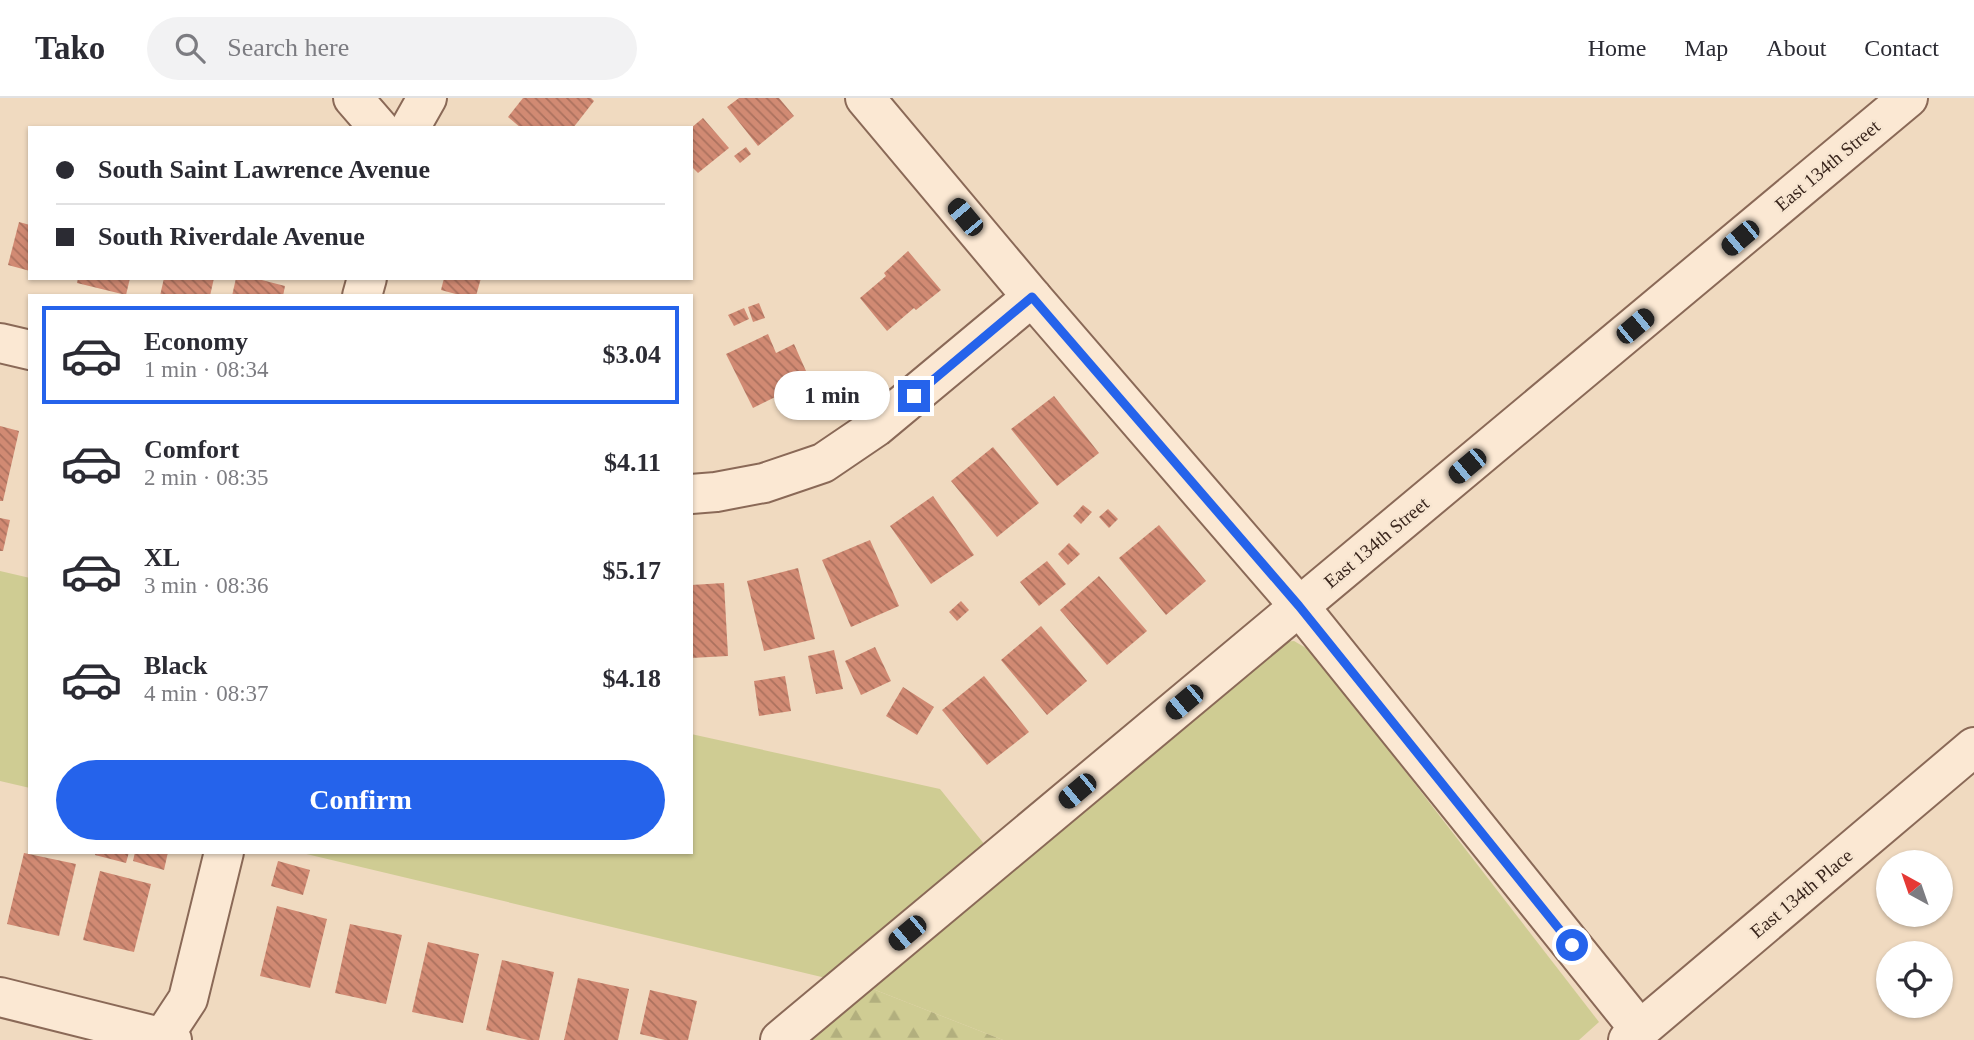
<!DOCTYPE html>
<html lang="en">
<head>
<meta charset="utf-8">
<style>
  body { margin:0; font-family:Georgia,serif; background:#f2f2f3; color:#2b2b33; height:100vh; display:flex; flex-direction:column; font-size:26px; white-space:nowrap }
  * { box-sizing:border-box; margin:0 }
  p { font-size:23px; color:#7c7c81 }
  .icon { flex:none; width:38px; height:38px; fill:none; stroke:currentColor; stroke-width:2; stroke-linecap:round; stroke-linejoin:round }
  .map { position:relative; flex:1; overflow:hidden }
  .details { position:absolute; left:28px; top:196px; width:665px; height:560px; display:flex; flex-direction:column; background:#fff; border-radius:0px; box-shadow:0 2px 5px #0004 }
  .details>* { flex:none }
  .banner { position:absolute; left:28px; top:28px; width:665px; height:154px; border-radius:0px; box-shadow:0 2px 5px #0004; display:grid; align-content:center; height:154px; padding:0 28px; background:#fff }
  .needle { width:46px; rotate:320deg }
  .fabs { position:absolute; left:1876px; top:752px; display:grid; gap:14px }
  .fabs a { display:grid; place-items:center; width:77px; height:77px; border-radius:50%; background:#fff; box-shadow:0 2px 5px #0004; font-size:35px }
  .end { position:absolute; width:32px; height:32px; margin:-16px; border:9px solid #2563eb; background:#fff; box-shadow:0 0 0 4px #fff }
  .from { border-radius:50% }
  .bubble { position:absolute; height:49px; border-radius:24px; background:#fff; box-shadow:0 2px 5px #0004; font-size:23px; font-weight:700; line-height:49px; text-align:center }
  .car { position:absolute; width:21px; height:42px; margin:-21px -10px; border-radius:9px; box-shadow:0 0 5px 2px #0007; background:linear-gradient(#222 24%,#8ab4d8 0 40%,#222 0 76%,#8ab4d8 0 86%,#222 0) }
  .banner b { display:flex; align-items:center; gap:24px; height:66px; font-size:26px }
  .banner b+b { border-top:2px solid #e1e1e2 }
  .banner i { width:18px; height:18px; background:#2b2b33 }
  ul { padding:12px 0 0; list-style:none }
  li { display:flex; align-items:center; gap:21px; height:98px; margin:0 14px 10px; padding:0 14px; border:4px solid transparent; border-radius:0px }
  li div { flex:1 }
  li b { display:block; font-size:26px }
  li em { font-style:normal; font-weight:700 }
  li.current { border-color:#2563eb }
  li>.icon { width:63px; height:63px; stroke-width:1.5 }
  .action { display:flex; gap:14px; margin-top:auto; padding:14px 28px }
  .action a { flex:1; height:80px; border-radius:42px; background:#2563eb; color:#fff; font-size:28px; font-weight:700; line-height:80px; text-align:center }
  header { display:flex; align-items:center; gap:42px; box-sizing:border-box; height:98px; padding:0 35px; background:#fff; border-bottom:2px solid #e1e1e2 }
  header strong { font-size:33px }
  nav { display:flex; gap:38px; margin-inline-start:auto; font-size:24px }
  .search { width:490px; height:63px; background:#f2f2f3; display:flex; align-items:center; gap:18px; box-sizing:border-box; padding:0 24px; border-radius:38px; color:#7c7c81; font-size:26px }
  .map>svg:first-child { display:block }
  .grass { fill:#cfcc93 }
  .forest { fill:url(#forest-firs) }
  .building { fill:url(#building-back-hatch) }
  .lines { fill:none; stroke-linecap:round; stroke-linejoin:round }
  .street-casing { stroke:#8a6957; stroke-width:42 }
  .street { stroke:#fbe8d3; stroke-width:38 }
  .route { stroke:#2563eb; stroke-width:9 }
  .labels { text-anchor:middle; stroke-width:5; stroke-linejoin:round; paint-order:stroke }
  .street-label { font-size:19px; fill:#39251c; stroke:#f7e5d0 }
</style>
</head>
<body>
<header>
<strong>Tako</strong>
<div class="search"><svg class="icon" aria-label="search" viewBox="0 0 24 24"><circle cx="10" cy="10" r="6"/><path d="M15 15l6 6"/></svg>Search here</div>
<nav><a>Home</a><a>Map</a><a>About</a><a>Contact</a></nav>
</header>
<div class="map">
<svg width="1974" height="942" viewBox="0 0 1974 942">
  <defs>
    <pattern id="forest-firs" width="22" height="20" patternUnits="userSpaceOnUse" patternTransform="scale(1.75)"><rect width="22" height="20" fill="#cfcc93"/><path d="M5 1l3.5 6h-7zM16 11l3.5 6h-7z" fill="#b2af7e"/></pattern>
    <pattern id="building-back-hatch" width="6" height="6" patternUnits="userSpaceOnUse" patternTransform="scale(1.75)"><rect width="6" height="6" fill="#d18a73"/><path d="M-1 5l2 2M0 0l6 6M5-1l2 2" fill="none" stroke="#ab715e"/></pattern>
  </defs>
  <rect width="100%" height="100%" fill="#f0dac0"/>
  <g class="grass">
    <path d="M 0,473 L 30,480 L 30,690 L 0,683 Z"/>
    <path d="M 1294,543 L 1313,554 L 1599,924 L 1579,942 L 1003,942 L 860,886 L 1272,545 Z"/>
    <path d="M 691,636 L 940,691 L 985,747 L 830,881 L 298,754 L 691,754 Z"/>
  </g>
  <path class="forest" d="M 860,886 L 1003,942 L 796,942 Z"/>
  <g class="building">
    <path d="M 523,0 L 591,0 L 594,3 L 573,30 L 521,30 L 508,19 Z"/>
    <path d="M 739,0 L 779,0 L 794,18 L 758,48 L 727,9 Z"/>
    <path d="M 703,20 L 729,50 L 698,75 L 691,68 L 691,30 Z"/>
    <path d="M 746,49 L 751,56 L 740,65 L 734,58 Z"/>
    <path d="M 19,124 L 30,127 L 30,173 L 8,167 Z"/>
    <path d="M 908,153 L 941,192 L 916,212 L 914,210 L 887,233 L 860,200 L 886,178 L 884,175 Z"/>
    <path d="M 78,180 L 130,180 L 126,197 L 77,185 Z"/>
    <path d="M 164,180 L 214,180 L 210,198 L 160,198 Z"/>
    <path d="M 236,180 L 254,180 L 285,188 L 283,198 L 232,198 Z"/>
    <path d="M 444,180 L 481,180 L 476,198 L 463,198 L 441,192 Z"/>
    <path d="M 759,205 L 765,220 L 753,224 L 748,209 Z"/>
    <path d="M 744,210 L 749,221 L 734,228 L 728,217 Z"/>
    <path d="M 768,236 L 776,255 L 794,246 L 810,282 L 753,310 L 726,256 Z"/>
    <path d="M 1054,298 L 1099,355 L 1057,388 L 1011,331 Z"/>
    <path d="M 0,328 L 19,333 L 3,403 L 0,403 Z"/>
    <path d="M 993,349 L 1039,405 L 997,439 L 951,383 Z"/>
    <path d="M 933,398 L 974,457 L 931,486 L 890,428 Z"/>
    <path d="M 1083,407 L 1092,414 L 1081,426 L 1073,418 Z"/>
    <path d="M 1108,411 L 1118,421 L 1109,430 L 1099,419 Z"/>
    <path d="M 0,420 L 10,422 L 3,453 L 0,453 Z"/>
    <path d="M 1159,427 L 1206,483 L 1166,517 L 1119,460 Z"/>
    <path d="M 870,442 L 899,508 L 851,529 L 822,462 Z"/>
    <path d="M 1069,445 L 1080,456 L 1068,467 L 1058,456 Z"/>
    <path d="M 1047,463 L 1066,486 L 1039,508 L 1020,484 Z"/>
    <path d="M 798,470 L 815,541 L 764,553 L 747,483 Z"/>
    <path d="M 1099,478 L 1147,533 L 1107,567 L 1060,512 Z"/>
    <path d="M 724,485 L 728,558 L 691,560 L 691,487 Z"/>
    <path d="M 961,503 L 969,512 L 957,523 L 949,514 Z"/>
    <path d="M 1041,528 L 1087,583 L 1047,617 L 1001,562 Z"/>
    <path d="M 875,549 L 891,583 L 861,597 L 845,563 Z"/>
    <path d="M 834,552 L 843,591 L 816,596 L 808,558 Z"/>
    <path d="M 785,578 L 791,613 L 759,618 L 754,583 Z"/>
    <path d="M 984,578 L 1029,634 L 987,667 L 942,612 Z"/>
    <path d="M 903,589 L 934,609 L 917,637 L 886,618 Z"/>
    <path d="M 96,754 L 129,754 L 126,765 L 95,757 Z"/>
    <path d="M 135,754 L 168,754 L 164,772 L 133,763 Z"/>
    <path d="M 24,755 L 76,766 L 59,838 L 7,826 Z"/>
    <path d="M 278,763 L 310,772 L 303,797 L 271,788 Z"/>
    <path d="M 100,773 L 151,786 L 134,854 L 83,842 Z"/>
    <path d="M 277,808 L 327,821 L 310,890 L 260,878 Z"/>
    <path d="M 350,826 L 402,837 L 386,906 L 335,895 Z"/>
    <path d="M 428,844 L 479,856 L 463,925 L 412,914 Z"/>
    <path d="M 502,862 L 554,874 L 539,942 L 528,942 L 486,932 Z"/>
    <path d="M 578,880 L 629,891 L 618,942 L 564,942 Z"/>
    <path d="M 650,892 L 697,903 L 688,942 L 665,942 L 640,936 Z"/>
  </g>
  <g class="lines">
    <defs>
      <g id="street">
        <path d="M 353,0 L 379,30"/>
        <path d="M 865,0 L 1032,199 L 1299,508 L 1640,932"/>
        <path d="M 410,30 L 427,0"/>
        <path d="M 362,198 L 367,180"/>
        <path d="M 0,245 L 30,252"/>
        <path d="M 691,396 L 716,394 L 764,385 L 823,365 L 876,329 L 1032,199"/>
        <path d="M 0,899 L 172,942"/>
        <path d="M 161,942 L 188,901 L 224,754"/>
        <path d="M 780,942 L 1908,0"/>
        <path d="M 1628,942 L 1974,649"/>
      </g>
    </defs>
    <use href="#street" class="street-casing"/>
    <use href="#street" class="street"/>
  </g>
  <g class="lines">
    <path class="route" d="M 914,298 L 1032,199 L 1299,508 L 1572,847"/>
  </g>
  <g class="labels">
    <g class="street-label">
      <text transform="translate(1827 67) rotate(-40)" y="7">East 134th Street</text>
      <text transform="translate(1376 444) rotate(-40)" y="7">East 134th Street</text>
      <text transform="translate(1801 795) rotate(-40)" y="7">East 134th Place</text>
    </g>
  </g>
</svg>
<div class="fabs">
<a><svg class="needle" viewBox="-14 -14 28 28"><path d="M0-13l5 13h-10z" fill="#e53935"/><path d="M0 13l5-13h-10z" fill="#7c7c81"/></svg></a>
<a><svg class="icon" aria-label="locate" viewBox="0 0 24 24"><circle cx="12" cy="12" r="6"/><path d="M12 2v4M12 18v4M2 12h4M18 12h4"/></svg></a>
</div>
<i class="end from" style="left:1572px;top:847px"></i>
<i class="end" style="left:914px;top:298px"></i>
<div class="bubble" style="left:774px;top:273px;width:116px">1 min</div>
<i class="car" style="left:965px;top:119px;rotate:320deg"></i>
<i class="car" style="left:1740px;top:140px;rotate:230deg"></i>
<i class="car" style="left:1635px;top:228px;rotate:50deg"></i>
<i class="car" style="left:1467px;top:368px;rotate:230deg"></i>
<i class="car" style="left:1184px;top:604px;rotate:230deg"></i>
<i class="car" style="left:1077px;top:693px;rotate:230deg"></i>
<i class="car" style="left:907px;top:835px;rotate:230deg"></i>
<div class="banner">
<b><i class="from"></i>South Saint Lawrence Avenue</b>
<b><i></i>South Riverdale Avenue</b>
</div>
<section class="details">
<ul>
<li class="current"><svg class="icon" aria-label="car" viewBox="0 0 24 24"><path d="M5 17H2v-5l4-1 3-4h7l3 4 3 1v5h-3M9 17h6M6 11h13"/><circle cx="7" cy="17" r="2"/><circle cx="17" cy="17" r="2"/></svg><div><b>Economy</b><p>1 min · 08:34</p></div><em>$3.04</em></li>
<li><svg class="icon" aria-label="car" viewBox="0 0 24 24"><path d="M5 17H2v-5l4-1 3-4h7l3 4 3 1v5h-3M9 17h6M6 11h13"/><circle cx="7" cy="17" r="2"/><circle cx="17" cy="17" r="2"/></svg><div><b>Comfort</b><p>2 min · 08:35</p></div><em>$4.11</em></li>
<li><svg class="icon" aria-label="car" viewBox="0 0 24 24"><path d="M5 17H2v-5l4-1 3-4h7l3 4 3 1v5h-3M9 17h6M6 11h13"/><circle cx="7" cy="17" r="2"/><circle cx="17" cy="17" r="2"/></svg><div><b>XL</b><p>3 min · 08:36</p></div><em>$5.17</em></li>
<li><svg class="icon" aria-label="car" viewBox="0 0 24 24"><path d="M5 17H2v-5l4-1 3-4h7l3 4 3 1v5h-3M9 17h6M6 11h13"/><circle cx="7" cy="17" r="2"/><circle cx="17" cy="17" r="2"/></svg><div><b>Black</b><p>4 min · 08:37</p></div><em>$4.18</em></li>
</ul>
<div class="action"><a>Confirm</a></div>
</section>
</div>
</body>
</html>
